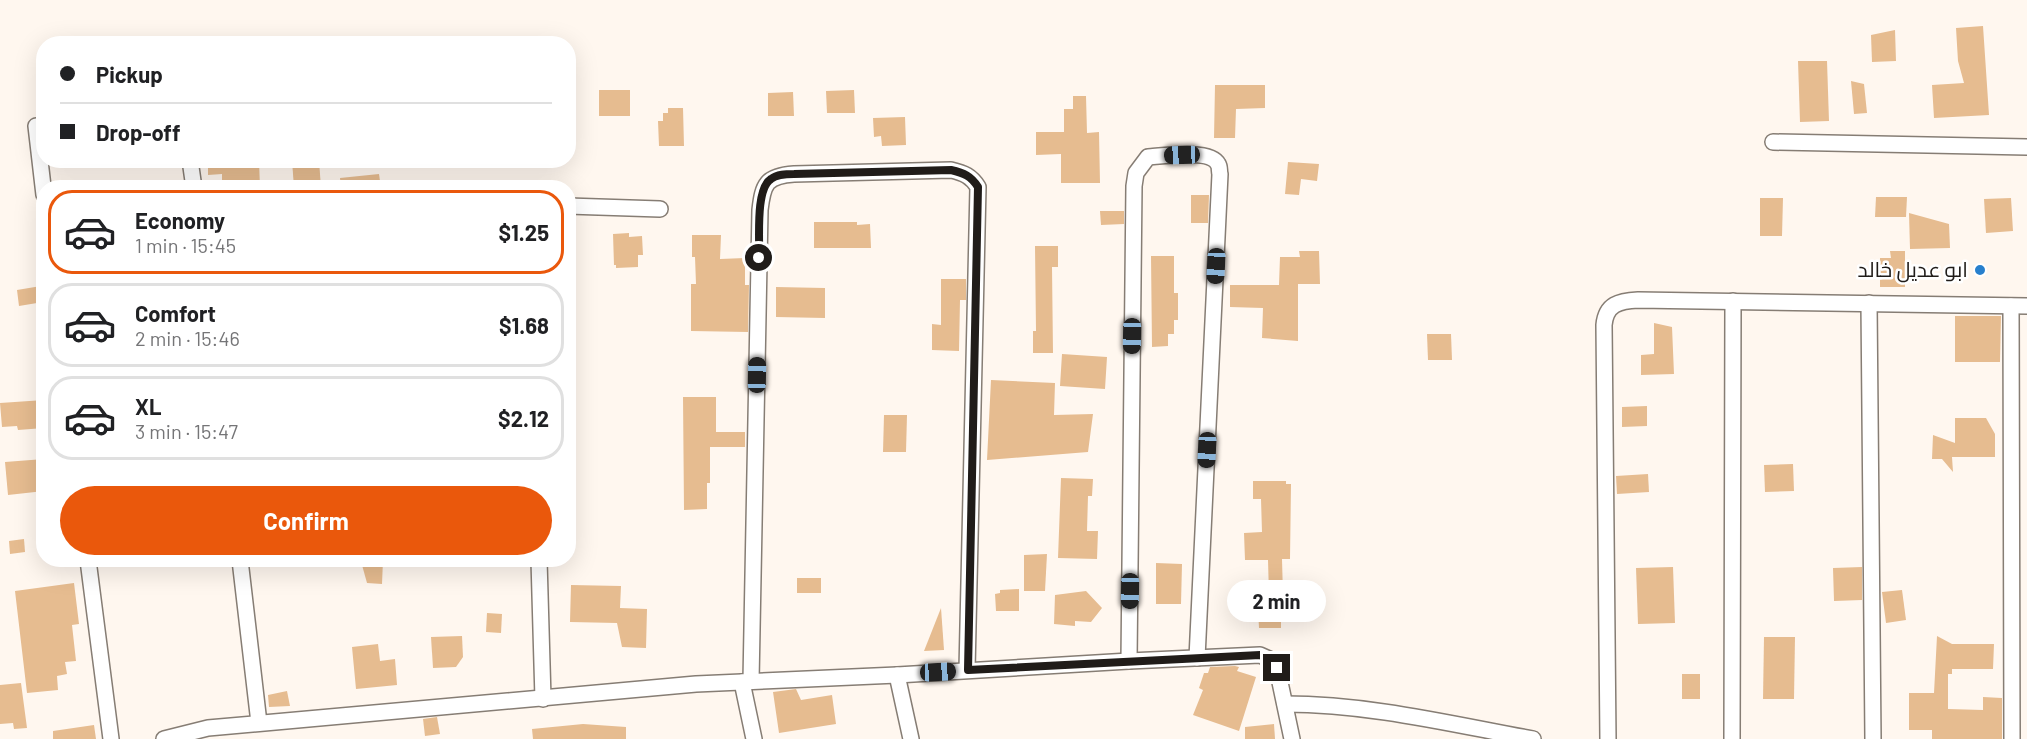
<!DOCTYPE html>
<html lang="en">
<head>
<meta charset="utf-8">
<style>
  body { margin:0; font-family:Barlow,Cairo,sans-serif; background:#f2f2f2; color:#202124; height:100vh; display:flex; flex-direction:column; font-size:22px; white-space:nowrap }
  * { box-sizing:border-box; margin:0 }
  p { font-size:20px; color:#757577 }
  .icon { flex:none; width:33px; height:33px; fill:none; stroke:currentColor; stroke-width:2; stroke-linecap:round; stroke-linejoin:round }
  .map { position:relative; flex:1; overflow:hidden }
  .details { position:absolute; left:36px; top:180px; width:540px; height:387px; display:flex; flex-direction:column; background:#fff; border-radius:24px; box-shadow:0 6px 24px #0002 }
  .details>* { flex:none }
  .top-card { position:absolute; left:36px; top:36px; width:540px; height:132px; border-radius:24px; box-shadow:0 6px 24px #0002; display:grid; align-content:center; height:132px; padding:0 24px; background:#fff }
  .end { position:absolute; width:27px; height:27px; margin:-14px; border:8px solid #201c19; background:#fff; box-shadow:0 0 0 3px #fff }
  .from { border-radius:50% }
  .bubble { position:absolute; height:42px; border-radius:21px; background:#fff; box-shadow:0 6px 24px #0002; font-size:20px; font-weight:700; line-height:42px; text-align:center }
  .car { position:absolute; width:18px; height:36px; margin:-18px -9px; border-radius:8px; box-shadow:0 0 4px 2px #0007; background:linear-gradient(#222 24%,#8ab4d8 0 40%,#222 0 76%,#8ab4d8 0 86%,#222 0) }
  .top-card b { display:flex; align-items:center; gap:21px; height:57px; font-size:22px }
  .top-card b+b { border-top:2px solid #e0e0e0 }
  .top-card i { width:15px; height:15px; background:#202124 }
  ul { padding:10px 0 0; list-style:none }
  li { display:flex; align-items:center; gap:18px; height:84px; margin:0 12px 9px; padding:0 12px; border:3px solid #e0e0e0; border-radius:24px }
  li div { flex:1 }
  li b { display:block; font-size:22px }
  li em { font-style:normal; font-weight:700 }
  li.current { border-color:#ea580c }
  li>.icon { width:54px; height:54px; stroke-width:1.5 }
  .cta { display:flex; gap:12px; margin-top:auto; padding:12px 24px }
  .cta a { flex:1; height:69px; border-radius:36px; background:#ea580c; color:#fff; font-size:24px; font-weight:700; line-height:69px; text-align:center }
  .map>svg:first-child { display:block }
  .building { fill:#e6bc90 }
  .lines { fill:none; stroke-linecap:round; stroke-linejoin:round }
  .minor-casing { stroke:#867d74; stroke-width:18 }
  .minor { stroke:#fff; stroke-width:15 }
  .route { stroke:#201c19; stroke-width:8 }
  .poi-dot { fill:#2880cd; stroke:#fff; stroke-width:2 }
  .labels { text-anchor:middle; stroke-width:5; stroke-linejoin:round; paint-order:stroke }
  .poi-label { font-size:21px; fill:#201c19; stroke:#fff; text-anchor:end }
</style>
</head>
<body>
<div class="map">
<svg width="2027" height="739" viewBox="0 0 2027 739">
  <rect width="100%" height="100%" fill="#fff7ef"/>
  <g class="building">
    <path d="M 1983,26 L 1989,115 L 1934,118 L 1932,85 L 1964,83 L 1958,61 L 1956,28 Z"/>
    <path d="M 1895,30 L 1896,61 L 1872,62 L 1871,35 Z"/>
    <path d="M 1798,61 L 1827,61 L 1829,121 L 1800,122 Z"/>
    <path d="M 1851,81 L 1864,84 L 1867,113 L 1854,114 Z"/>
    <path d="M 1215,85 L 1265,85 L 1265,108 L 1236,109 L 1235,138 L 1214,138 Z"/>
    <rect x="599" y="90" width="31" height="26"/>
    <path d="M 854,90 L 855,113 L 827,113 L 826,91 Z"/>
    <path d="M 793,92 L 794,116 L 768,116 L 768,93 Z"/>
    <path d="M 1073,96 L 1086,96 L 1087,133 L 1099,132 L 1100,183 L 1061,183 L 1061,154 L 1036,155 L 1036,132 L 1064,132 L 1064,109 L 1073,109 Z"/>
    <path d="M 668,108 L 683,108 L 684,146 L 659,146 L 658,121 L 663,121 L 663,113 L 668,113 Z"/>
    <path d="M 905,117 L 906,145 L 882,146 L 881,136 L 874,137 L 873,118 Z"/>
    <path d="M 208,160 L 259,160 L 260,188 L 222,188 L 222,174 L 208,175 Z"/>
    <path d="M 292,160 L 319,160 L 321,188 L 294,188 Z"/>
    <path d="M 1288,162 L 1319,164 L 1317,181 L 1301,179 L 1299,195 L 1285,194 Z"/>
    <path d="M 379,174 L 381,188 L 341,188 L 340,178 Z"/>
    <path d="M 1191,195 L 1209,195 L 1208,223 L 1191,223 Z"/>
    <path d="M 1876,197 L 1907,197 L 1906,217 L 1875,217 Z"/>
    <path d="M 1760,198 L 1783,198 L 1782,236 L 1760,236 Z"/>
    <path d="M 2011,198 L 2013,231 L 1986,233 L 1984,199 Z"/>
    <path d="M 1100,211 L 1124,211 L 1124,224 L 1101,225 Z"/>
    <path d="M 1909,213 L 1949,224 L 1950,248 L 1910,249 Z"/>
    <path d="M 814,222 L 857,222 L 857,225 L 870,224 L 871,248 L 814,248 Z"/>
    <path d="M 629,233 L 629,237 L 642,236 L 643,255 L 638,255 L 638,267 L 616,268 L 616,265 L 614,265 L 613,234 Z"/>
    <path d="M 692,235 L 721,235 L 720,259 L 745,258 L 745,285 L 749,285 L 748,332 L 691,331 L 691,284 L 696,284 L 695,257 L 692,257 Z"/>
    <path d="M 1035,246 L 1058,246 L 1058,267 L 1052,267 L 1053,353 L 1033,353 L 1033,331 L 1036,331 Z"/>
    <path d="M 1299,251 L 1319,251 L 1320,284 L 1298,284 L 1298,341 L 1262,338 L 1263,308 L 1230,307 L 1230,285 L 1279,285 L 1280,257 L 1300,257 Z"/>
    <path d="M 1890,251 L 1905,251 L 1905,287 L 1880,287 L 1880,258 L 1891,258 Z"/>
    <path d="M 1151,256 L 1174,256 L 1174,293 L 1178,293 L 1178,320 L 1174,320 L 1174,334 L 1168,334 L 1168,346 L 1152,347 Z"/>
    <path d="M 941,279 L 966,279 L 966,300 L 960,300 L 959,351 L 932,350 L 932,324 L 941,325 Z"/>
    <path d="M 41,286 L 43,302 L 19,306 L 17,290 Z"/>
    <path d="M 776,287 L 825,288 L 825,318 L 776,317 Z"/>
    <path d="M 1955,316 L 2001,316 L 2000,362 L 1955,362 Z"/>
    <path d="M 1654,323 L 1672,327 L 1674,374 L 1641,375 L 1641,355 L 1654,354 Z"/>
    <path d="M 1427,334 L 1451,334 L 1452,360 L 1428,360 Z"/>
    <path d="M 1062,354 L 1107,357 L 1105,389 L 1060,386 Z"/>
    <path d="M 991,380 L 1055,383 L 1054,415 L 1093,414 L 1088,452 L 987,460 Z"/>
    <path d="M 683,397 L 716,397 L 716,432 L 745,432 L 745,447 L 710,447 L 710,483 L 707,483 L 707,509 L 684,510 Z"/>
    <path d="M 44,400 L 44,428 L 18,430 L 17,426 L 2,427 L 0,403 Z"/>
    <path d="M 1647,406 L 1647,426 L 1622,427 L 1622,407 Z"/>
    <path d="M 884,415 L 907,415 L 906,452 L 883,452 Z"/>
    <path d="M 1955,418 L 1986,418 L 1995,434 L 1995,457 L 1952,457 L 1953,472 L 1942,459 L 1932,459 L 1933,435 L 1955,443 Z"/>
    <path d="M 44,459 L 44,491 L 8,495 L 5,462 Z"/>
    <path d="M 1793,464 L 1794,491 L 1765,492 L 1764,465 Z"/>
    <path d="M 1648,474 L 1649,492 L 1617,494 L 1616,476 Z"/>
    <path d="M 1061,478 L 1093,479 L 1092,496 L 1088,496 L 1087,531 L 1098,531 L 1097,559 L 1058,558 Z"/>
    <path d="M 1253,481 L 1286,481 L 1286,484 L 1291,484 L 1290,559 L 1282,559 L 1283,595 L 1288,595 L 1289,617 L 1281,617 L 1281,628 L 1259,628 L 1258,609 L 1254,609 L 1254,595 L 1269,595 L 1268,560 L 1245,560 L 1244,533 L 1262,532 L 1261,499 L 1253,499 Z"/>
    <path d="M 24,539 L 25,552 L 10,554 L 9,541 Z"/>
    <path d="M 1047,554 L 1045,591 L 1024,591 L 1024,555 Z"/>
    <path d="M 383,560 L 382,584 L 367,583 L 362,565 Z"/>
    <path d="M 1156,563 L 1182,564 L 1181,604 L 1156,604 Z"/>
    <path d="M 1673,567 L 1675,623 L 1638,624 L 1636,568 Z"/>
    <path d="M 1862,567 L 1862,600 L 1834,601 L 1833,568 Z"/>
    <rect x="797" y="578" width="24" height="15"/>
    <path d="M 74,583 L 79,624 L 72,625 L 76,661 L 65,662 L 67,674 L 57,676 L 58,690 L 27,693 L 15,591 Z"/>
    <path d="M 571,585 L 621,586 L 620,608 L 647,609 L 646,648 L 622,647 L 617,623 L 570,622 Z"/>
    <path d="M 1019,589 L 1019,611 L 996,611 L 995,594 L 1000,593 L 1000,590 Z"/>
    <path d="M 1902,590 L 1906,620 L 1886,623 L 1882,592 Z"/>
    <path d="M 1086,591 L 1102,608 L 1091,622 L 1075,621 L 1075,626 L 1054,624 L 1055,595 Z"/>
    <path d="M 941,608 L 944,650 L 924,651 Z"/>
    <path d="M 487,613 L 502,614 L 501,633 L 486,632 Z"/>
    <path d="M 462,636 L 463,657 L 456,667 L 433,668 L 431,637 Z"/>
    <path d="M 1937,636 L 1952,644 L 1994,644 L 1993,669 L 1952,669 L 1952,674 L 1948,674 L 1948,709 L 1983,710 L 1983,697 L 2002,698 L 2002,739 L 1932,739 L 1932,730 L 1909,730 L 1909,693 L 1934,693 Z"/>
    <path d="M 1764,637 L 1795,637 L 1794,699 L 1763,699 Z"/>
    <path d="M 378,644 L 380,661 L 395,659 L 397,685 L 356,689 L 352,647 Z"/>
    <path d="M 1235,666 L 1239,667 L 1237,671 L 1256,677 L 1239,731 L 1193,715 L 1203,690 L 1199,688 L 1204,673 L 1208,673 L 1210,667 Z"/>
    <rect x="1682" y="674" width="18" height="25"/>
    <path d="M 21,683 L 27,728 L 14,729 L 13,723 L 0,724 L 0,685 Z"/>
    <path d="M 796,689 L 801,700 L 832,695 L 836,724 L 779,733 L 773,692 Z"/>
    <path d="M 287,691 L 290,706 L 269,707 L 268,695 Z"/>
    <path d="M 437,717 L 440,734 L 425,736 L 423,719 Z"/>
    <path d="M 583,724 L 626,727 L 626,739 L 533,739 L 532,729 Z"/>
    <path d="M 1274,724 L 1275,739 L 1245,739 L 1245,727 Z"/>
    <path d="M 94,725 L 96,739 L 53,739 L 53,731 Z"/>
  </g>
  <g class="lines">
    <defs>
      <g id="minor">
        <path d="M 44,127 L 36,126 L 44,195"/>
        <path d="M 1773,142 L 2027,147"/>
        <path d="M 190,160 L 194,188"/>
        <path d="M 568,206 L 660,209"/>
        <path d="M 1869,303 L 1873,739"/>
        <path d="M 2011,306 L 2012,739"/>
        <path d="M 88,560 L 111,739"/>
        <path d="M 240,560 L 259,723"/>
        <path d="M 539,560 L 543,699"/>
        <path d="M 1129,661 L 1134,186 L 1136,173 L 1148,157 C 1163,156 1211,149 1218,164 C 1220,167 1219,171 1220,174 L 1197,658"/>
        <path d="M 897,675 L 911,739"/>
        <path d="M 751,681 L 760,210 C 763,184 766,176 794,174 L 951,170 C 964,173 971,176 978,187 L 967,670"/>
        <path d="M 742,682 L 754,739"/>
        <path d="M 1285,704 C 1369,704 1451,724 1533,739"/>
        <path d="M 164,739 L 208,728 L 696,684 L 897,675 L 1129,661 L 1260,655 L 1269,659 L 1277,668 L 1292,739"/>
        <path d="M 1608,739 L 1604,325 C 1606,304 1619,301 1638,300 L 2027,306"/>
        <path d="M 1732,739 L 1733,301"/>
      </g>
    </defs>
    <use href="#minor" class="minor-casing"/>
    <use href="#minor" class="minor"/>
  </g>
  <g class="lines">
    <path class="route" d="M 759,258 C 760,240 755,189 771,179 C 777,174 786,174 794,174 L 951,170 C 964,173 971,176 978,187 L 968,670 L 1260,655 L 1269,659 L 1277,668"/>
  </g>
  <circle class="poi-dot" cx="1980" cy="270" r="6"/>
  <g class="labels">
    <g class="poi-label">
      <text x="1968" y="277">ابو عديل خالد</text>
    </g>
  </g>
</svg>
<i class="end from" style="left:759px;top:258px"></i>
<i class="end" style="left:1277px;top:668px"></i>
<div class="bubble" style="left:1227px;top:580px;width:99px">2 min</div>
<i class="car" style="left:1182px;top:155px;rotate:268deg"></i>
<i class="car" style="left:1216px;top:266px;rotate:183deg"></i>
<i class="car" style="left:1132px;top:336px;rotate:181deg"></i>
<i class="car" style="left:757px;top:375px;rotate:1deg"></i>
<i class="car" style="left:1207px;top:450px;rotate:183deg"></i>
<i class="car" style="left:1130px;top:591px;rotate:181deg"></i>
<i class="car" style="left:938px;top:672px;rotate:87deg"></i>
<div class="top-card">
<b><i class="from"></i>Pickup</b>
<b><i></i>Drop-off</b>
</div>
<section class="details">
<ul>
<li class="current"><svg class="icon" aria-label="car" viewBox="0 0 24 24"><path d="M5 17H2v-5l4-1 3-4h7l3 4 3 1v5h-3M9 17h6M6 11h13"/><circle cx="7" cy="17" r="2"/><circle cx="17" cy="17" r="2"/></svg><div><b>Economy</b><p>1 min · 15:45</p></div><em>$1.25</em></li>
<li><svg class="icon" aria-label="car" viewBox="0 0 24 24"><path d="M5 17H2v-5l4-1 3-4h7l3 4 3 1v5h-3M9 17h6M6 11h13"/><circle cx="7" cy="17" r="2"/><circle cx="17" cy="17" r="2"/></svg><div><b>Comfort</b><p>2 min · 15:46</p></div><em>$1.68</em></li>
<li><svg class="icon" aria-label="car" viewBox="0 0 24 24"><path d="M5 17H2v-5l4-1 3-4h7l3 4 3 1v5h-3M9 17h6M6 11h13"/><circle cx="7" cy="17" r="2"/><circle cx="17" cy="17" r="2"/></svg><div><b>XL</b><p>3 min · 15:47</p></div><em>$2.12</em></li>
</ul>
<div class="cta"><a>Confirm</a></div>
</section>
</div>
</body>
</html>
